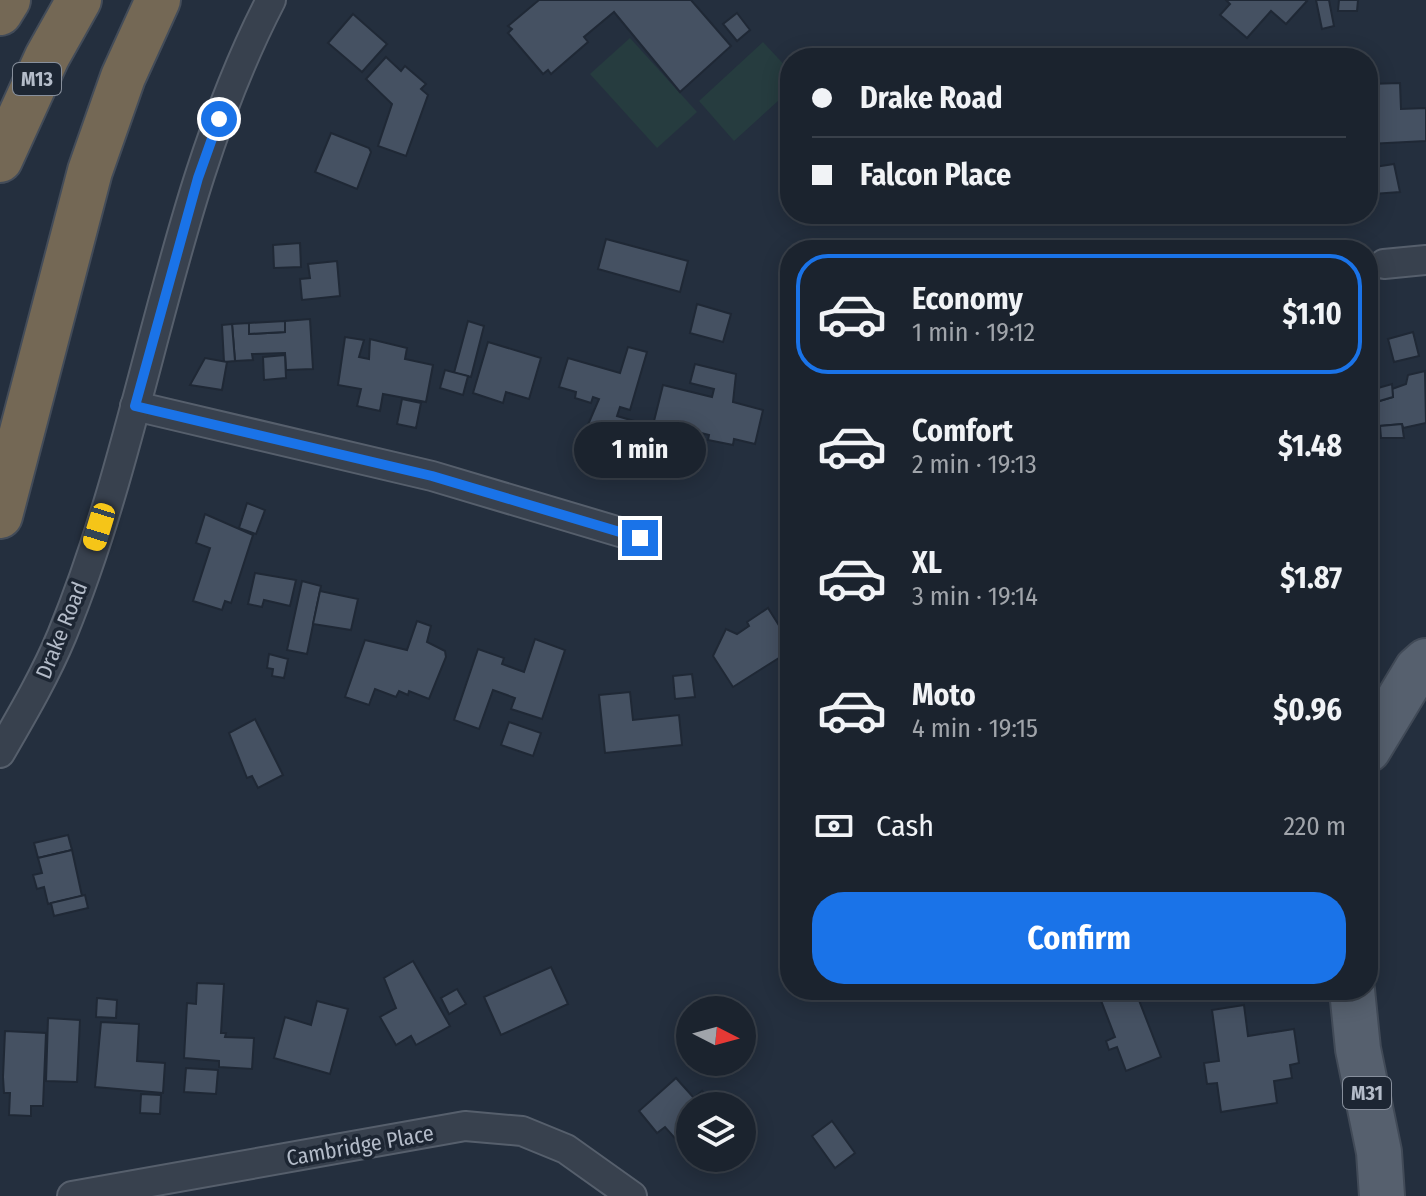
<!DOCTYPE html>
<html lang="en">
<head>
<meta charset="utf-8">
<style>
  body { margin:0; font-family:"Fira Sans Condensed",sans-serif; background:#282f3a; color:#f1f3f6; height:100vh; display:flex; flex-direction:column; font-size:30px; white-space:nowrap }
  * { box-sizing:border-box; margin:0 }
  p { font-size:26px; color:#a0a4aa }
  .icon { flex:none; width:44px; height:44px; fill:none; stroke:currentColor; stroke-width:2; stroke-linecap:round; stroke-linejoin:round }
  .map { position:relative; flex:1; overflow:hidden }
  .drawer { position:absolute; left:780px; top:240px; width:598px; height:760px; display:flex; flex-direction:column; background:#1b232e; border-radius:32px; box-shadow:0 4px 20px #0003,0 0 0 2px #39404a }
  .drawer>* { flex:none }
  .top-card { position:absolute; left:780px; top:48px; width:598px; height:176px; border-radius:32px; box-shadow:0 4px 20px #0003,0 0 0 2px #39404a; display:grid; align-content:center; height:176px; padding:0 32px; background:#1b232e }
  .needle { width:52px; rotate:96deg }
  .buttons { position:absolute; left:676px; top:996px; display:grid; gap:16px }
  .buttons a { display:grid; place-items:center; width:80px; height:80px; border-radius:50%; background:#1b232e; box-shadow:0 4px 20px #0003,0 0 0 2px #39404a; font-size:40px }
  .end { position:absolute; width:36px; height:36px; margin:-18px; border:10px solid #1a73e8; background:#fff; box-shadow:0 0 0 4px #fff }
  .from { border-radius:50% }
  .bubble { position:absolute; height:56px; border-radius:28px; background:#1b232e; box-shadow:0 4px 20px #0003,0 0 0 2px #39404a; font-size:26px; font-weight:700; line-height:56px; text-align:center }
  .car { position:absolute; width:24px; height:48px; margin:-24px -12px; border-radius:10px; box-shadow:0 0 6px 2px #0007; background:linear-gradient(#f5c518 24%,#345 0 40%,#f5c518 0 76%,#345 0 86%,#f5c518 0) }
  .top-card b { display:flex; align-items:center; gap:28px; height:76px; font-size:30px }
  .top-card b+b { border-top:2px solid #39404a }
  .top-card i { width:20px; height:20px; background:#f1f3f6 }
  ul { padding:14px 0 0; list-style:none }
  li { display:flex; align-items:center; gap:24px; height:120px; margin:0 16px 12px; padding:0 16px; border:4px solid transparent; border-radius:32px }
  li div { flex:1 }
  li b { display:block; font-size:30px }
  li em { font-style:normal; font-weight:700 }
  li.selected { border-color:#1a73e8 }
  li>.icon { width:72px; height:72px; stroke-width:1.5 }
  .pay { display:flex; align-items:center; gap:20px; height:88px; padding:0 32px; font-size:30px }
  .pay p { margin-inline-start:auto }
  .primary-button { display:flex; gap:16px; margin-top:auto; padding:16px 32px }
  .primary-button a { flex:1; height:92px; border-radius:32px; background:#1a73e8; color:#fff; font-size:32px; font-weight:700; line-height:92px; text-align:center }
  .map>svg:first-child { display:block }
  .green { fill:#263c3f }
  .building { fill:#455162; stroke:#1f2835; stroke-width:2 }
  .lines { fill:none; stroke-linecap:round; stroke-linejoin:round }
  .street-casing { stroke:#565f6c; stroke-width:32 }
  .primary-casing { stroke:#414a57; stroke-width:48 }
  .highway-casing { stroke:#434c59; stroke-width:48 }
  .street { stroke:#38414e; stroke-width:28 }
  .primary { stroke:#56606e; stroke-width:44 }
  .highway { stroke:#746855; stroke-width:44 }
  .route { stroke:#1a73e8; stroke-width:10 }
  .labels { text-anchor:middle; stroke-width:7; stroke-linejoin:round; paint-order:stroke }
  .shield { fill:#1d2633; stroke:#878f9c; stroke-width:2 }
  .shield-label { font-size:20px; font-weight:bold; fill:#b4bcc9 }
  .street-label { font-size:22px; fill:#b4bcc9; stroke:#1d2633 }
</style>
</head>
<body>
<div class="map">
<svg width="1426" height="1196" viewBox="0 0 1426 1196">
  <rect width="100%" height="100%" fill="#242f3e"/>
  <g class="green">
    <path d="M 630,38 L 697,112 L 657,148 L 590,74 Z"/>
    <path d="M 763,42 L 790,71 L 790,90 L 734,141 L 699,101 Z"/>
  </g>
  <g class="building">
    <path d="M 539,0 L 691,0 L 731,46 L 680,92 L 614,12 L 584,37 L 588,42 L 551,74 L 548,70 L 543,74 L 508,33 L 512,29 L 508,26 Z"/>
    <path d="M 1226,0 L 1305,0 L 1307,1 L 1286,24 L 1271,11 L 1247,38 L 1220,15 L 1230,4 Z"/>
    <path d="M 1316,0 L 1329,0 L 1334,26 L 1322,29 Z"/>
    <path d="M 1339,0 L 1358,0 L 1357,11 L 1338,11 Z"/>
    <path d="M 737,13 L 750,30 L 737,41 L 723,24 Z"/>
    <path d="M 353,14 L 387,44 L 362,72 L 328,43 Z"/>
    <path d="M 386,57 L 401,71 L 405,66 L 426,84 L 421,89 L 428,95 L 406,156 L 378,146 L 392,104 L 366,79 Z"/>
    <path d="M 1400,83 L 1401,109 L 1426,108 L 1426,141 L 1368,144 L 1368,84 Z"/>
    <path d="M 331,133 L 369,148 L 371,152 L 357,189 L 315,172 Z"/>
    <path d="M 1394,164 L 1400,192 L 1373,194 L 1372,184 L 1368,184 L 1368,168 Z"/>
    <path d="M 606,239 L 688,261 L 680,292 L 598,269 Z"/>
    <path d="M 1211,241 L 1211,250 L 1166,250 L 1166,242 Z"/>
    <path d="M 300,243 L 301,267 L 274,268 L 273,245 Z"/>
    <path d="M 337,261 L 340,296 L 302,300 L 300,279 L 310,278 L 308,264 Z"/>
    <path d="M 697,304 L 731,314 L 723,342 L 690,333 Z"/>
    <path d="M 310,319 L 313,369 L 286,370 L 285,353 L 252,354 L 253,360 L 235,361 L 232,324 L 249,323 L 249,334 L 285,332 L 285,321 Z"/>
    <path d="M 285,321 L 285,332 L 249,334 L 249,323 Z"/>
    <path d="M 468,321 L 484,326 L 471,377 L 454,373 Z"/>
    <path d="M 232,324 L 235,361 L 224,362 L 222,325 Z"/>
    <path d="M 1413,332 L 1419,356 L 1394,362 L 1388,339 Z"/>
    <path d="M 345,337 L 364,340 L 359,357 L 369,359 L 370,339 L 407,348 L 405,359 L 433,365 L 426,402 L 383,394 L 380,411 L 357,406 L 361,389 L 338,385 Z"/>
    <path d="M 488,342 L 541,358 L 529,399 L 506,392 L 503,403 L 473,393 Z"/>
    <path d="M 628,347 L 647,352 L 630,410 L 620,407 L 617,416 L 641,423 L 634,448 L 584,434 L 599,399 L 593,397 L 591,403 L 575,398 L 576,392 L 559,387 L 568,358 L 620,373 Z"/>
    <path d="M 285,355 L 286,378 L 264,380 L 263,357 Z"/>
    <path d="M 205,358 L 227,362 L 222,390 L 190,385 Z"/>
    <path d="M 695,364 L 736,374 L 733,402 L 763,410 L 755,444 L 734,439 L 733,445 L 708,440 L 709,435 L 654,421 L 663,385 L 712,397 L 714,389 L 690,383 Z"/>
    <path d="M 445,370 L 468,376 L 463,395 L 440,388 Z"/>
    <path d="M 1425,371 L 1426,423 L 1403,428 L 1402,424 L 1379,426 L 1374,409 L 1376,402 L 1393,397 L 1392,389 L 1406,384 L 1408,375 Z"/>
    <path d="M 1392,384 L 1393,397 L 1376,402 L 1371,390 Z"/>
    <path d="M 402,399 L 421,403 L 416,428 L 397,424 Z"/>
    <path d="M 1402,424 L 1404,438 L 1381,438 L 1380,426 Z"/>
    <path d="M 247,503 L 265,510 L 256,534 L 239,528 Z"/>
    <path d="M 205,514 L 253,535 L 231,603 L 225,601 L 222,610 L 193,601 L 210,548 L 196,543 Z"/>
    <path d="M 255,573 L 296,580 L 290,606 L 264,600 L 262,607 L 248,604 Z"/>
    <path d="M 302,581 L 321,586 L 307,654 L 287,650 Z"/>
    <path d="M 320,591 L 358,599 L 351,630 L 313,624 Z"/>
    <path d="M 768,608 L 790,643 L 790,651 L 733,687 L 713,656 L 726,629 L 737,634 L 749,626 L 747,622 Z"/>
    <path d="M 417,621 L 431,626 L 427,642 L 445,651 L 446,657 L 429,699 L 409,691 L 408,695 L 399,691 L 396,697 L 375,689 L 369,705 L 345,697 L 365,640 L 407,650 Z"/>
    <path d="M 535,639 L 565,650 L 542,719 L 511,709 L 515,698 L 493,690 L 479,729 L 454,720 L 478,649 L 504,658 L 502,664 L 524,672 Z"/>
    <path d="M 269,654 L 288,659 L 284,678 L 272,676 L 273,669 L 267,668 Z"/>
    <path d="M 692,674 L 695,697 L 675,699 L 673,676 Z"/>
    <path d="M 630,692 L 633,720 L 679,715 L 682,745 L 605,753 L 599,695 Z"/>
    <path d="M 255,719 L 283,775 L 258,788 L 252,776 L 247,778 L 229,733 Z"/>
    <path d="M 509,722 L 541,733 L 533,756 L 501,745 Z"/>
    <path d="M 68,835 L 72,850 L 38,858 L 34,843 Z"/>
    <path d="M 72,850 L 82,896 L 48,904 L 44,887 L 37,889 L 33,875 L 42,873 L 38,858 Z"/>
    <path d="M 85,895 L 88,908 L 54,916 L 51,903 Z"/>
    <path d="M 413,961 L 450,1026 L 416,1045 L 411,1036 L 396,1045 L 380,1017 L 396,1008 L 384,978 Z"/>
    <path d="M 551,967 L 568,1004 L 501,1035 L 484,997 Z"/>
    <path d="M 197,983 L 224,984 L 221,1033 L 226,1033 L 225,1037 L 254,1038 L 252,1069 L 219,1067 L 219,1061 L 184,1058 L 187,1003 L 196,1004 Z"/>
    <path d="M 457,989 L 466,1004 L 449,1014 L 441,998 Z"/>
    <path d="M 1097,990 L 1135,990 L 1161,1057 L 1126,1071 L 1117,1047 L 1109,1050 L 1106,1041 L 1115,1037 Z"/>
    <path d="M 97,998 L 117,1000 L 116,1018 L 96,1017 Z"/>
    <path d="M 317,1001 L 348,1009 L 330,1074 L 274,1058 L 285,1017 L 311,1025 Z"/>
    <path d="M 1244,1005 L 1248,1036 L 1294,1029 L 1299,1063 L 1290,1065 L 1292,1078 L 1274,1081 L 1277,1103 L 1221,1112 L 1217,1083 L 1207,1084 L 1204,1063 L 1219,1061 L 1212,1010 Z"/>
    <path d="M 48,1018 L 80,1020 L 77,1082 L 46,1081 Z"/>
    <path d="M 101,1022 L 139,1024 L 137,1061 L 165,1063 L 163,1093 L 95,1087 Z"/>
    <path d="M 5,1031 L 46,1033 L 43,1106 L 31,1106 L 31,1116 L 9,1115 L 10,1093 L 4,1093 L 3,1077 Z"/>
    <path d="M 186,1068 L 218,1070 L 216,1094 L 184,1092 Z"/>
    <path d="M 676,1078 L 694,1098 L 702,1091 L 711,1102 L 723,1092 L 736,1106 L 690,1106 L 688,1153 L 665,1127 L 657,1133 L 639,1111 Z"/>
    <path d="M 141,1094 L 161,1095 L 160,1114 L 140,1113 Z"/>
    <path d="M 742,1113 L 756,1129 L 742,1142 Z"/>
    <path d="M 832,1121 L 855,1153 L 835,1168 L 812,1136 Z"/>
  </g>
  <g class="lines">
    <defs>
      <g id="street">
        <path d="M 1384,264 L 1426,260"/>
        <path d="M 135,406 L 432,476 L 640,538"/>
        <path d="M 0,753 C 22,715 45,676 62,635 C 147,428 168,199 271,0"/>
        <path d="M 72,1196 L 465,1126 L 522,1131 L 566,1149 L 632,1196"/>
      </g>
      <g id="primary">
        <path d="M 1368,750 L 1417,669 L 1426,661"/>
        <path d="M 1352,990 L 1358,1049 L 1379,1152 L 1382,1196"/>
      </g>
      <g id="highway">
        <path d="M 0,13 L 8,0"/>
        <path d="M 0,160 L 47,57 L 79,0"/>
        <path d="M 0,516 L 90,171 L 123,77 L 158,0"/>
      </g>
    </defs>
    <use href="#street" class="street-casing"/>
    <use href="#primary" class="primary-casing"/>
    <use href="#highway" class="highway-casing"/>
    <use href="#street" class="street"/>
    <use href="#primary" class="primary"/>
    <use href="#highway" class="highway"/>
  </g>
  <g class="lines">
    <path class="route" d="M 219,119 L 198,178 L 135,406 L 432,476 L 640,538"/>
  </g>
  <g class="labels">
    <g class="shield">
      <rect x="13" y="63" width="48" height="32" rx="6"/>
      <rect x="1343" y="1077" width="48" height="32" rx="6"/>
    </g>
    <g class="shield-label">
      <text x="37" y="86">M13</text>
      <text x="1367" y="1100">M31</text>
    </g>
    <g class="street-label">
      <text transform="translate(61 630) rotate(-68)" y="8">Drake Road</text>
      <text transform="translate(360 1145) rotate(-10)" y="8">Cambridge Place</text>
    </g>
  </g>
</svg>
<div class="buttons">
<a><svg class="needle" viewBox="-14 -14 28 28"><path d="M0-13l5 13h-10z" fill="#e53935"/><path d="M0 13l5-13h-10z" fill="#a0a4aa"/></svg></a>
<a><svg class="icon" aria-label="layers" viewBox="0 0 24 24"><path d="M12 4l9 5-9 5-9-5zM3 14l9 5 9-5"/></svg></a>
</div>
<i class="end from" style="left:219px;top:119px"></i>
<i class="end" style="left:640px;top:538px"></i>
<div class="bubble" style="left:574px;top:422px;width:132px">1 min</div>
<i class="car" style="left:99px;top:527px;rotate:197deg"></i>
<div class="top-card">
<b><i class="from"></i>Drake Road</b>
<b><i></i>Falcon Place</b>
</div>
<section class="drawer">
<ul>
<li class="selected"><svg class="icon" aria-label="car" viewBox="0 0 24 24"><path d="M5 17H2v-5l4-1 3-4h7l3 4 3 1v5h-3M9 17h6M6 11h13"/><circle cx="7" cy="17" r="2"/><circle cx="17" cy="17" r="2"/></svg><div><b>Economy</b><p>1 min · 19:12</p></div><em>$1.10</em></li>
<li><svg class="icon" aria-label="car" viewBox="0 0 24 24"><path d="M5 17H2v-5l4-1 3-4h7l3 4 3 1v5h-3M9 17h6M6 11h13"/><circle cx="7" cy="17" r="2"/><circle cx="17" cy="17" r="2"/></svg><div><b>Comfort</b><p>2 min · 19:13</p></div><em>$1.48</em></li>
<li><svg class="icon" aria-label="car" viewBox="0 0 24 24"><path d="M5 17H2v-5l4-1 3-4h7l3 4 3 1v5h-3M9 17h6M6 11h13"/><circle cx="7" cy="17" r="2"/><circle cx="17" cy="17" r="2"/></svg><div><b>XL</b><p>3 min · 19:14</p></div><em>$1.87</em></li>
<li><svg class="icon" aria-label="car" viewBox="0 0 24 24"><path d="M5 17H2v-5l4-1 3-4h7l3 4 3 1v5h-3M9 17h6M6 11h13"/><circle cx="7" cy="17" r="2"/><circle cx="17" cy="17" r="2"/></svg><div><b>Moto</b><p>4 min · 19:15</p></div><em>$0.96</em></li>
</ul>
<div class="pay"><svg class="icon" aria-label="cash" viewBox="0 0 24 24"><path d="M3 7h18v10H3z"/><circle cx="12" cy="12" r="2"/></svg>Cash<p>220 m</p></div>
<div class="primary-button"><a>Confirm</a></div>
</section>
</div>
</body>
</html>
